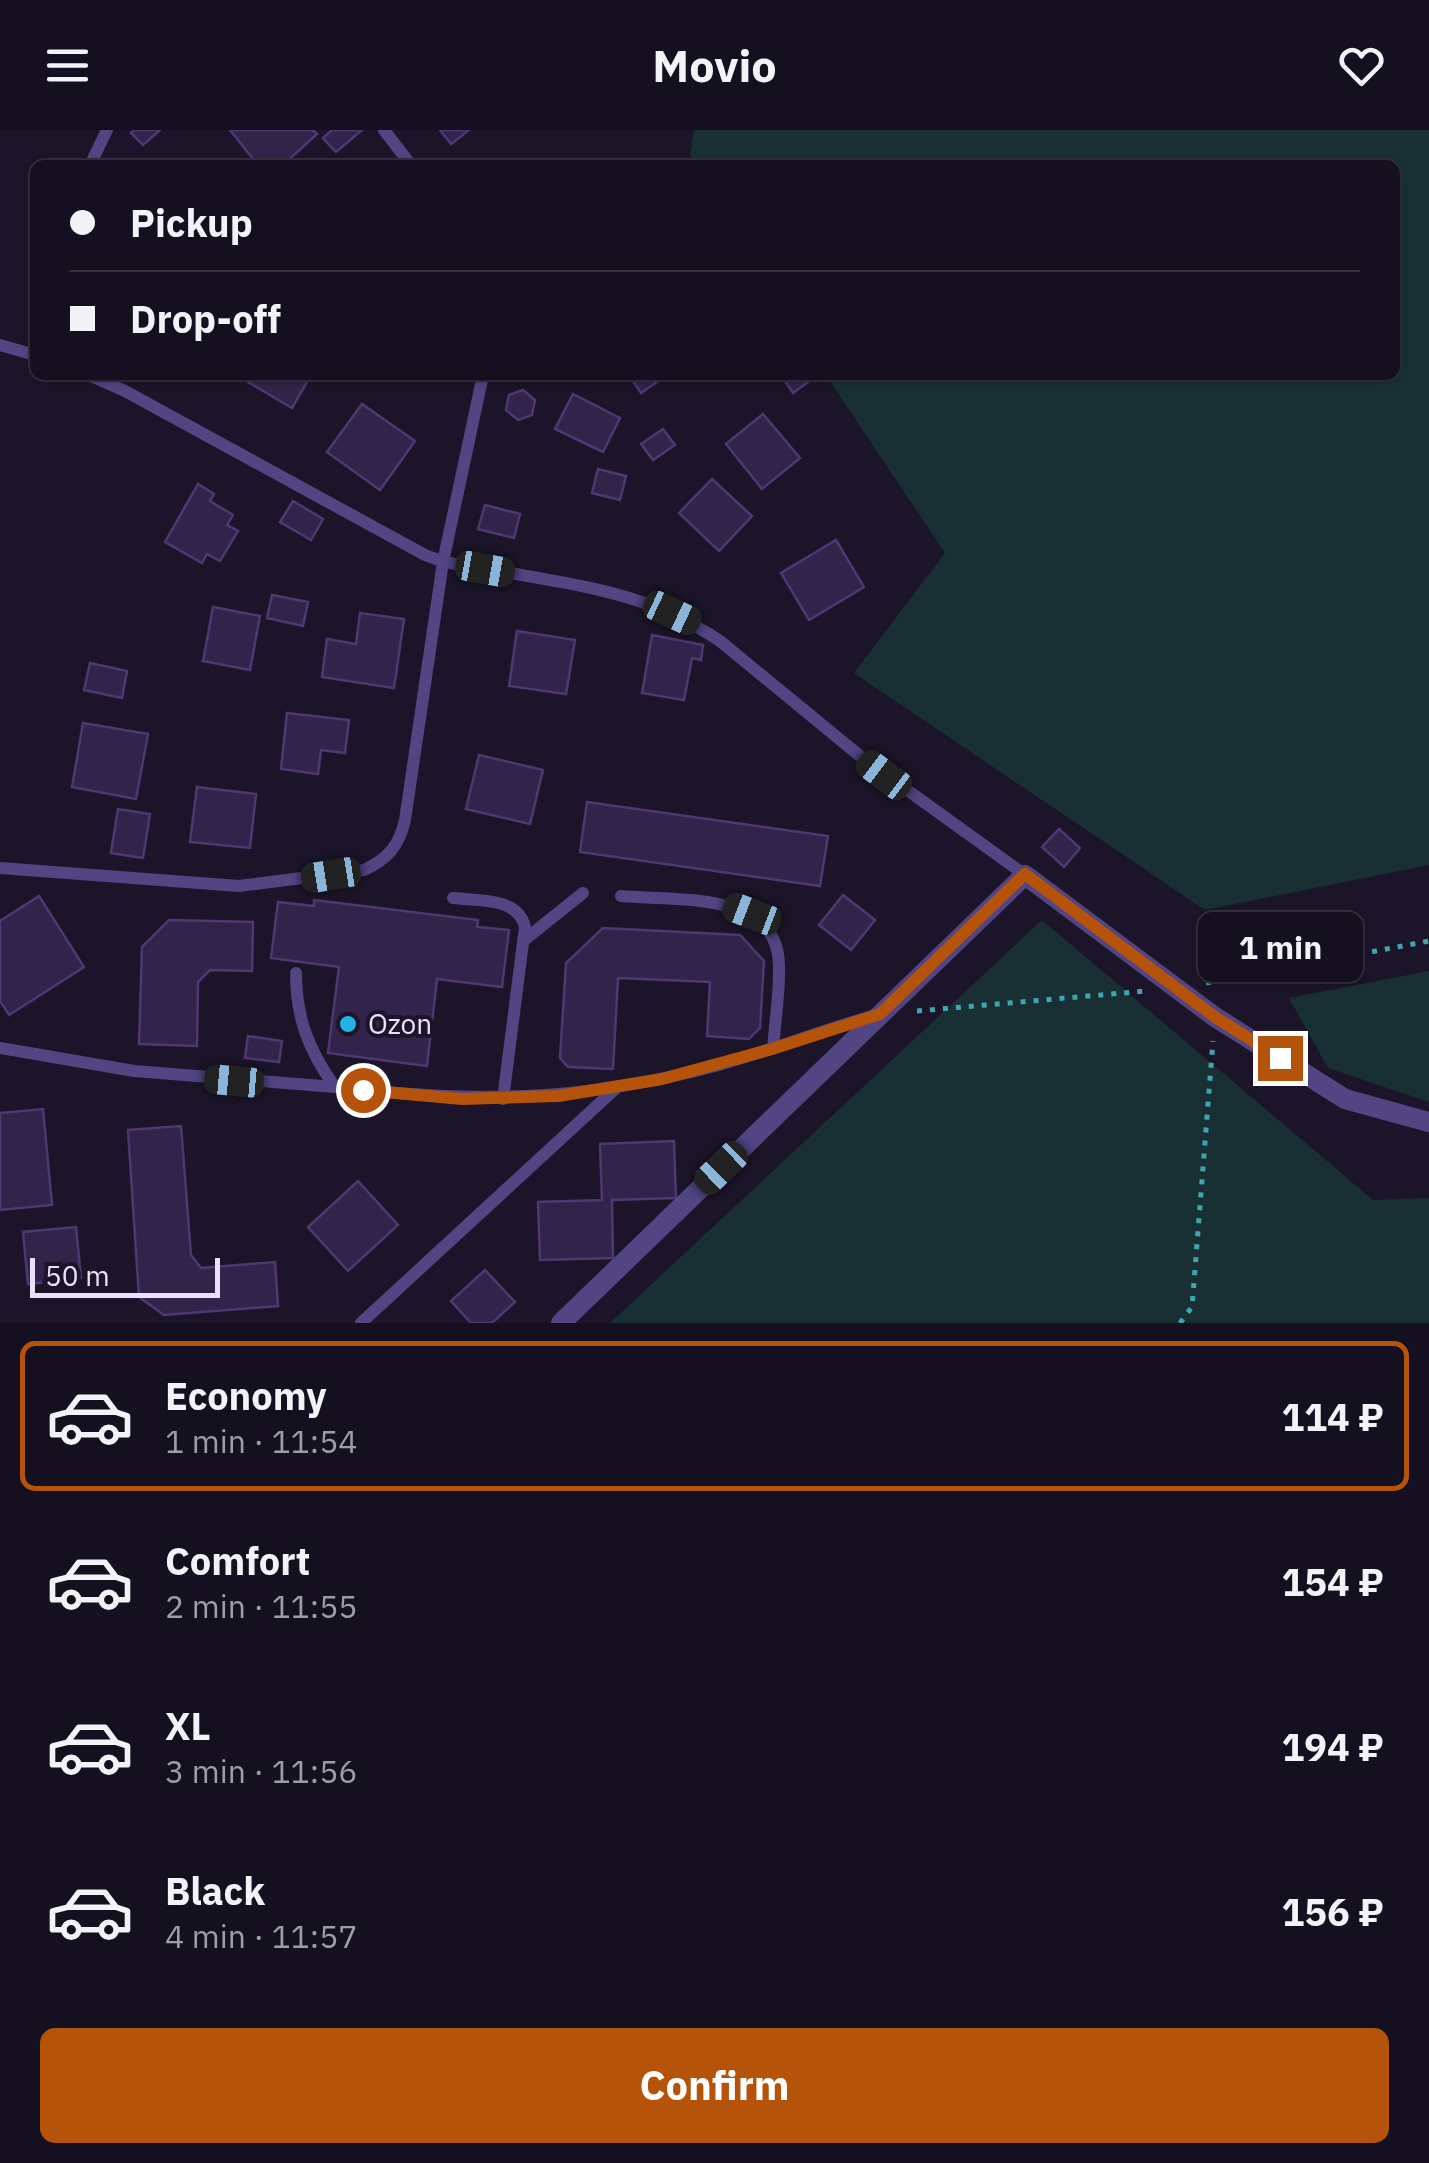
<!DOCTYPE html>
<html lang="en">
<head>
<meta charset="utf-8">
<style>
  body { margin:0; font-family:"IBM Plex Sans",sans-serif; background:#1e1929; color:#f1f3f6; height:100vh; display:flex; flex-direction:column; font-size:38px; white-space:nowrap }
  * { box-sizing:border-box; margin:0 }
  p { font-size:32px; color:#9d9da5 }
  .icon { flex:none; width:55px; height:55px; fill:none; stroke:currentColor; stroke-width:2; stroke-linecap:round; stroke-linejoin:round }
  .map { position:relative; height:1193px; overflow:hidden }
  .details { display:flex; flex-direction:column; background:#151020; flex:1 }
  .details>* { flex:none }
  .banner { position:absolute; left:30px; top:30px; width:1370px; height:220px; border-radius:15px; box-shadow:0 2px 8px #0004,0 0 0 2px #34303e; display:grid; align-content:center; height:220px; padding:0 40px; background:#151020 }
  .scale { position:absolute; left:30px; bottom:25px; width:190px; box-sizing:border-box; padding-left:10px; border:5px solid #e9e1fc; border-top:0; font-size:28px; line-height:35px; white-space:nowrap; color:#e9e1fc; -webkit-text-stroke:8px #1c152a; paint-order:stroke }
  .end { position:absolute; width:45px; height:45px; margin:-22px; border:12px solid #b45309; background:#fff; box-shadow:0 0 0 5px #fff }
  .from { border-radius:50% }
  .bubble { position:absolute; height:70px; border-radius:15px; background:#151020; box-shadow:0 2px 8px #0004,0 0 0 2px #34303e; font-size:32px; font-weight:700; line-height:70px; text-align:center }
  .car { position:absolute; width:30px; height:60px; margin:-30px -15px; border-radius:12px; box-shadow:0 0 8px 2px #0007; background:linear-gradient(#222 24%,#8ab4d8 0 40%,#222 0 76%,#8ab4d8 0 86%,#222 0) }
  .banner b { display:flex; align-items:center; gap:35px; height:95px; font-size:38px }
  .banner b+b { border-top:2px solid #34303e }
  .banner i { width:25px; height:25px; background:#f1f3f6 }
  ul { padding:18px 0 0; list-style:none }
  li { display:flex; align-items:center; gap:30px; height:150px; margin:0 20px 15px; padding:0 20px; border:5px solid transparent; border-radius:15px }
  li div { flex:1 }
  li b { display:block; font-size:38px }
  li em { font-style:normal; font-weight:700 }
  li.current { border-color:#b45309 }
  li>.icon { width:90px; height:90px; stroke-width:1.5 }
  .action { display:flex; gap:20px; margin-top:auto; padding:20px 40px }
  .action a { flex:1; height:115px; border-radius:15px; background:#b45309; color:#fff; font-size:40px; font-weight:700; line-height:115px; text-align:center }
  header { display:flex; justify-content:space-between; align-items:center; height:130px; padding:0 40px; background:#151020; font-size:45px; font-weight:700 }
  .map>svg:first-child { display:block }
  .green { fill:#183034 }
  .building { fill:#312349; stroke:#4d3872; stroke-width:2.5 }
  .lines { fill:none; stroke-linecap:round; stroke-linejoin:round }
  .path { stroke:#40a5b1; stroke-width:5; stroke-dasharray:5 8; stroke-linecap:butt }
  .lane { stroke:#524584; stroke-width:12 }
  .street { stroke:#524584; stroke-width:20 }
  .route { stroke:#b45309; stroke-width:12 }
  .poi-dot { fill:#24b2e5; stroke:#1c152a; stroke-width:4 }
  .labels { text-anchor:middle; stroke-width:8; stroke-linejoin:round; paint-order:stroke }
  .poi-label { font-size:28px; fill:#e9e1fc; stroke:#1c152a; text-anchor:start }
</style>
</head>
<body>
<header><svg class="icon" aria-label="menu" viewBox="0 0 24 24"><path d="M4 6h16M4 12h16M4 18h16"/></svg>Movio<svg class="icon" aria-label="heart" viewBox="0 0 24 24"><path d="M12 20l-8-8c-3-5 5-10 8-4 3-6 11-1 8 4z"/></svg></header>
<div class="map">
<svg width="1429" height="1193" viewBox="0 0 1429 1193">
  <rect width="100%" height="100%" fill="#1c152a"/>
  <g class="green">
    <path d="M 694,0 L 1429,0 L 1429,735 L 1205,780 L 854,543 L 945,423 L 826,245 L 1395,245 L 1395,35 L 689,35 Z"/>
    <path d="M 1042,790 L 1373,1070 L 1429,1068 L 1429,1193 L 610,1193 Z"/>
    <path d="M 1429,841 L 1429,972 L 1328,938 L 1289,868 Z"/>
  </g>
  <g class="building">
    <path d="M 134,0 L 160,0 L 143,15 L 131,3 Z"/>
    <path d="M 230,0 L 313,0 L 317,4 L 283,35 L 258,35 Z"/>
    <path d="M 332,0 L 362,0 L 336,22 L 323,8 Z"/>
    <path d="M 440,0 L 469,0 L 451,14 Z"/>
    <path d="M 236,245 L 311,245 L 292,278 Z"/>
    <path d="M 629,245 L 667,245 L 641,263 Z"/>
    <path d="M 781,245 L 818,245 L 793,263 Z"/>
    <path d="M 523,260 L 535,270 L 532,285 L 518,290 L 506,280 L 509,265 Z"/>
    <path d="M 573,264 L 620,288 L 603,322 L 555,299 Z"/>
    <path d="M 362,274 L 415,311 L 380,360 L 327,322 Z"/>
    <path d="M 763,284 L 800,328 L 762,359 L 726,314 Z"/>
    <path d="M 663,299 L 675,315 L 653,330 L 641,314 Z"/>
    <path d="M 598,339 L 626,346 L 620,370 L 592,363 Z"/>
    <path d="M 712,349 L 752,386 L 719,421 L 679,383 Z"/>
    <path d="M 198,354 L 214,364 L 210,371 L 233,385 L 227,395 L 238,401 L 220,431 L 207,424 L 202,433 L 165,412 Z"/>
    <path d="M 293,371 L 323,389 L 311,410 L 280,392 Z"/>
    <path d="M 485,375 L 520,384 L 514,408 L 478,399 Z"/>
    <path d="M 836,410 L 864,457 L 809,490 L 781,443 Z"/>
    <path d="M 272,465 L 308,472 L 303,496 L 267,488 Z"/>
    <path d="M 213,477 L 260,486 L 250,540 L 203,531 Z"/>
    <path d="M 360,483 L 404,489 L 394,558 L 322,547 L 327,509 L 356,514 Z"/>
    <path d="M 517,501 L 575,510 L 566,564 L 509,556 Z"/>
    <path d="M 652,505 L 703,515 L 701,530 L 692,528 L 684,570 L 642,563 Z"/>
    <path d="M 90,533 L 127,541 L 122,568 L 84,560 Z"/>
    <path d="M 287,583 L 349,590 L 345,623 L 321,620 L 318,644 L 281,639 Z"/>
    <path d="M 83,593 L 148,604 L 136,669 L 72,657 Z"/>
    <path d="M 479,625 L 543,640 L 530,694 L 466,679 Z"/>
    <path d="M 197,657 L 256,664 L 250,718 L 190,712 Z"/>
    <path d="M 587,672 L 828,706 L 820,756 L 580,722 Z"/>
    <path d="M 118,679 L 150,684 L 143,728 L 111,723 Z"/>
    <path d="M 1059,699 L 1080,718 L 1064,737 L 1042,717 Z"/>
    <path d="M 843,765 L 875,790 L 851,820 L 819,795 Z"/>
    <path d="M 39,766 L 84,837 L 9,885 L 0,871 L 0,791 Z"/>
    <path d="M 314,770 L 478,790 L 477,797 L 509,800 L 502,857 L 437,849 L 427,936 L 328,923 L 339,837 L 271,828 L 278,772 L 314,776 Z"/>
    <path d="M 169,790 L 253,792 L 252,841 L 210,840 L 198,852 L 197,916 L 139,914 L 142,817 Z"/>
    <path d="M 603,798 L 740,805 L 764,831 L 760,898 L 749,909 L 707,906 L 710,852 L 618,848 L 613,939 L 568,937 L 560,928 L 566,833 Z"/>
    <path d="M 248,906 L 282,911 L 279,932 L 245,928 Z"/>
    <path d="M 43,979 L 52,1075 L 0,1080 L 0,983 Z"/>
    <path d="M 181,996 L 191,1125 L 201,1138 L 275,1132 L 278,1176 L 164,1185 L 139,1167 L 128,1000 Z"/>
    <path d="M 674,1011 L 676,1068 L 612,1070 L 613,1128 L 540,1130 L 538,1072 L 602,1070 L 600,1014 Z"/>
    <path d="M 358,1051 L 398,1095 L 348,1141 L 308,1097 Z"/>
    <path d="M 76,1097 L 81,1148 L 28,1154 L 23,1102 Z"/>
    <path d="M 485,1140 L 515,1172 L 492,1193 L 471,1193 L 451,1171 Z"/>
  </g>
  <g class="lines">
    <g class="path">
      <path d="M 1206,853 L 1429,811"/>
      <path d="M 917,881 L 1146,861"/>
      <path d="M 1180,1193 L 1192,1177 L 1213,911"/>
    </g>
    <g class="lane">
      <path d="M 384,0 L 411,35"/>
      <path d="M 90,35 L 107,0"/>
      <path d="M 0,215 L 35,225"/>
      <path d="M 89,245 L 125,261 L 425,425 C 455,437 485,439 516,444 C 595,458 652,466 720,511 L 860,626 L 1025,745"/>
      <path d="M 0,738 L 239,756 L 364,740 C 388,729 399,716 405,690 L 443,432 L 483,245"/>
      <path d="M 621,766 C 674,771 778,760 779,835 C 780,862 775,891 773,919"/>
      <path d="M 453,768 C 479,771 518,767 525,797 L 503,969"/>
      <path d="M 523,811 L 583,763"/>
      <path d="M 296,843 C 296,888 309,921 335,957 C 474,973 579,972 715,936 C 770,921 822,900 876,885"/>
      <path d="M 0,918 L 134,941 L 335,957"/>
      <path d="M 361,1193 L 615,959"/>
    </g>
    <path class="street" d="M 561,1193 L 1025,745 L 1215,887 L 1345,969 L 1429,992"/>
  </g>
  <g class="lines">
    <path class="route" d="M 363,960 L 462,969 L 558,966 L 662,949 L 772,919 L 880,884 L 1025,744 L 1215,887 L 1280,928"/>
  </g>
  <circle class="poi-dot" cx="348" cy="894" r="10"/>
  <g class="labels">
    <g class="poi-label">
      <text x="368" y="904">Ozon</text>
    </g>
  </g>
</svg>
<div class="scale">50 m</div>
<i class="end from" style="left:363px;top:960px"></i>
<i class="end" style="left:1280px;top:928px"></i>
<div class="bubble" style="left:1198px;top:782px;width:165px">1 min</div>
<i class="car" style="left:485px;top:439px;rotate:100deg"></i>
<i class="car" style="left:672px;top:483px;rotate:115deg"></i>
<i class="car" style="left:884px;top:645px;rotate:307deg"></i>
<i class="car" style="left:331px;top:745px;rotate:261deg"></i>
<i class="car" style="left:752px;top:784px;rotate:291deg"></i>
<i class="car" style="left:234px;top:951px;rotate:275deg"></i>
<i class="car" style="left:721px;top:1038px;rotate:226deg"></i>
<div class="banner">
<b><i class="from"></i>Pickup</b>
<b><i></i>Drop-off</b>
</div>
</div>
<section class="details">
<ul>
<li class="current"><svg class="icon" aria-label="car" viewBox="0 0 24 24"><path d="M5 17H2v-5l4-1 3-4h7l3 4 3 1v5h-3M9 17h6M6 11h13"/><circle cx="7" cy="17" r="2"/><circle cx="17" cy="17" r="2"/></svg><div><b>Economy</b><p>1 min · 11:54</p></div><em>114 ₽</em></li>
<li><svg class="icon" aria-label="car" viewBox="0 0 24 24"><path d="M5 17H2v-5l4-1 3-4h7l3 4 3 1v5h-3M9 17h6M6 11h13"/><circle cx="7" cy="17" r="2"/><circle cx="17" cy="17" r="2"/></svg><div><b>Comfort</b><p>2 min · 11:55</p></div><em>154 ₽</em></li>
<li><svg class="icon" aria-label="car" viewBox="0 0 24 24"><path d="M5 17H2v-5l4-1 3-4h7l3 4 3 1v5h-3M9 17h6M6 11h13"/><circle cx="7" cy="17" r="2"/><circle cx="17" cy="17" r="2"/></svg><div><b>XL</b><p>3 min · 11:56</p></div><em>194 ₽</em></li>
<li><svg class="icon" aria-label="car" viewBox="0 0 24 24"><path d="M5 17H2v-5l4-1 3-4h7l3 4 3 1v5h-3M9 17h6M6 11h13"/><circle cx="7" cy="17" r="2"/><circle cx="17" cy="17" r="2"/></svg><div><b>Black</b><p>4 min · 11:57</p></div><em>156 ₽</em></li>
</ul>
<div class="action"><a>Confirm</a></div>
</section>
</body>
</html>
